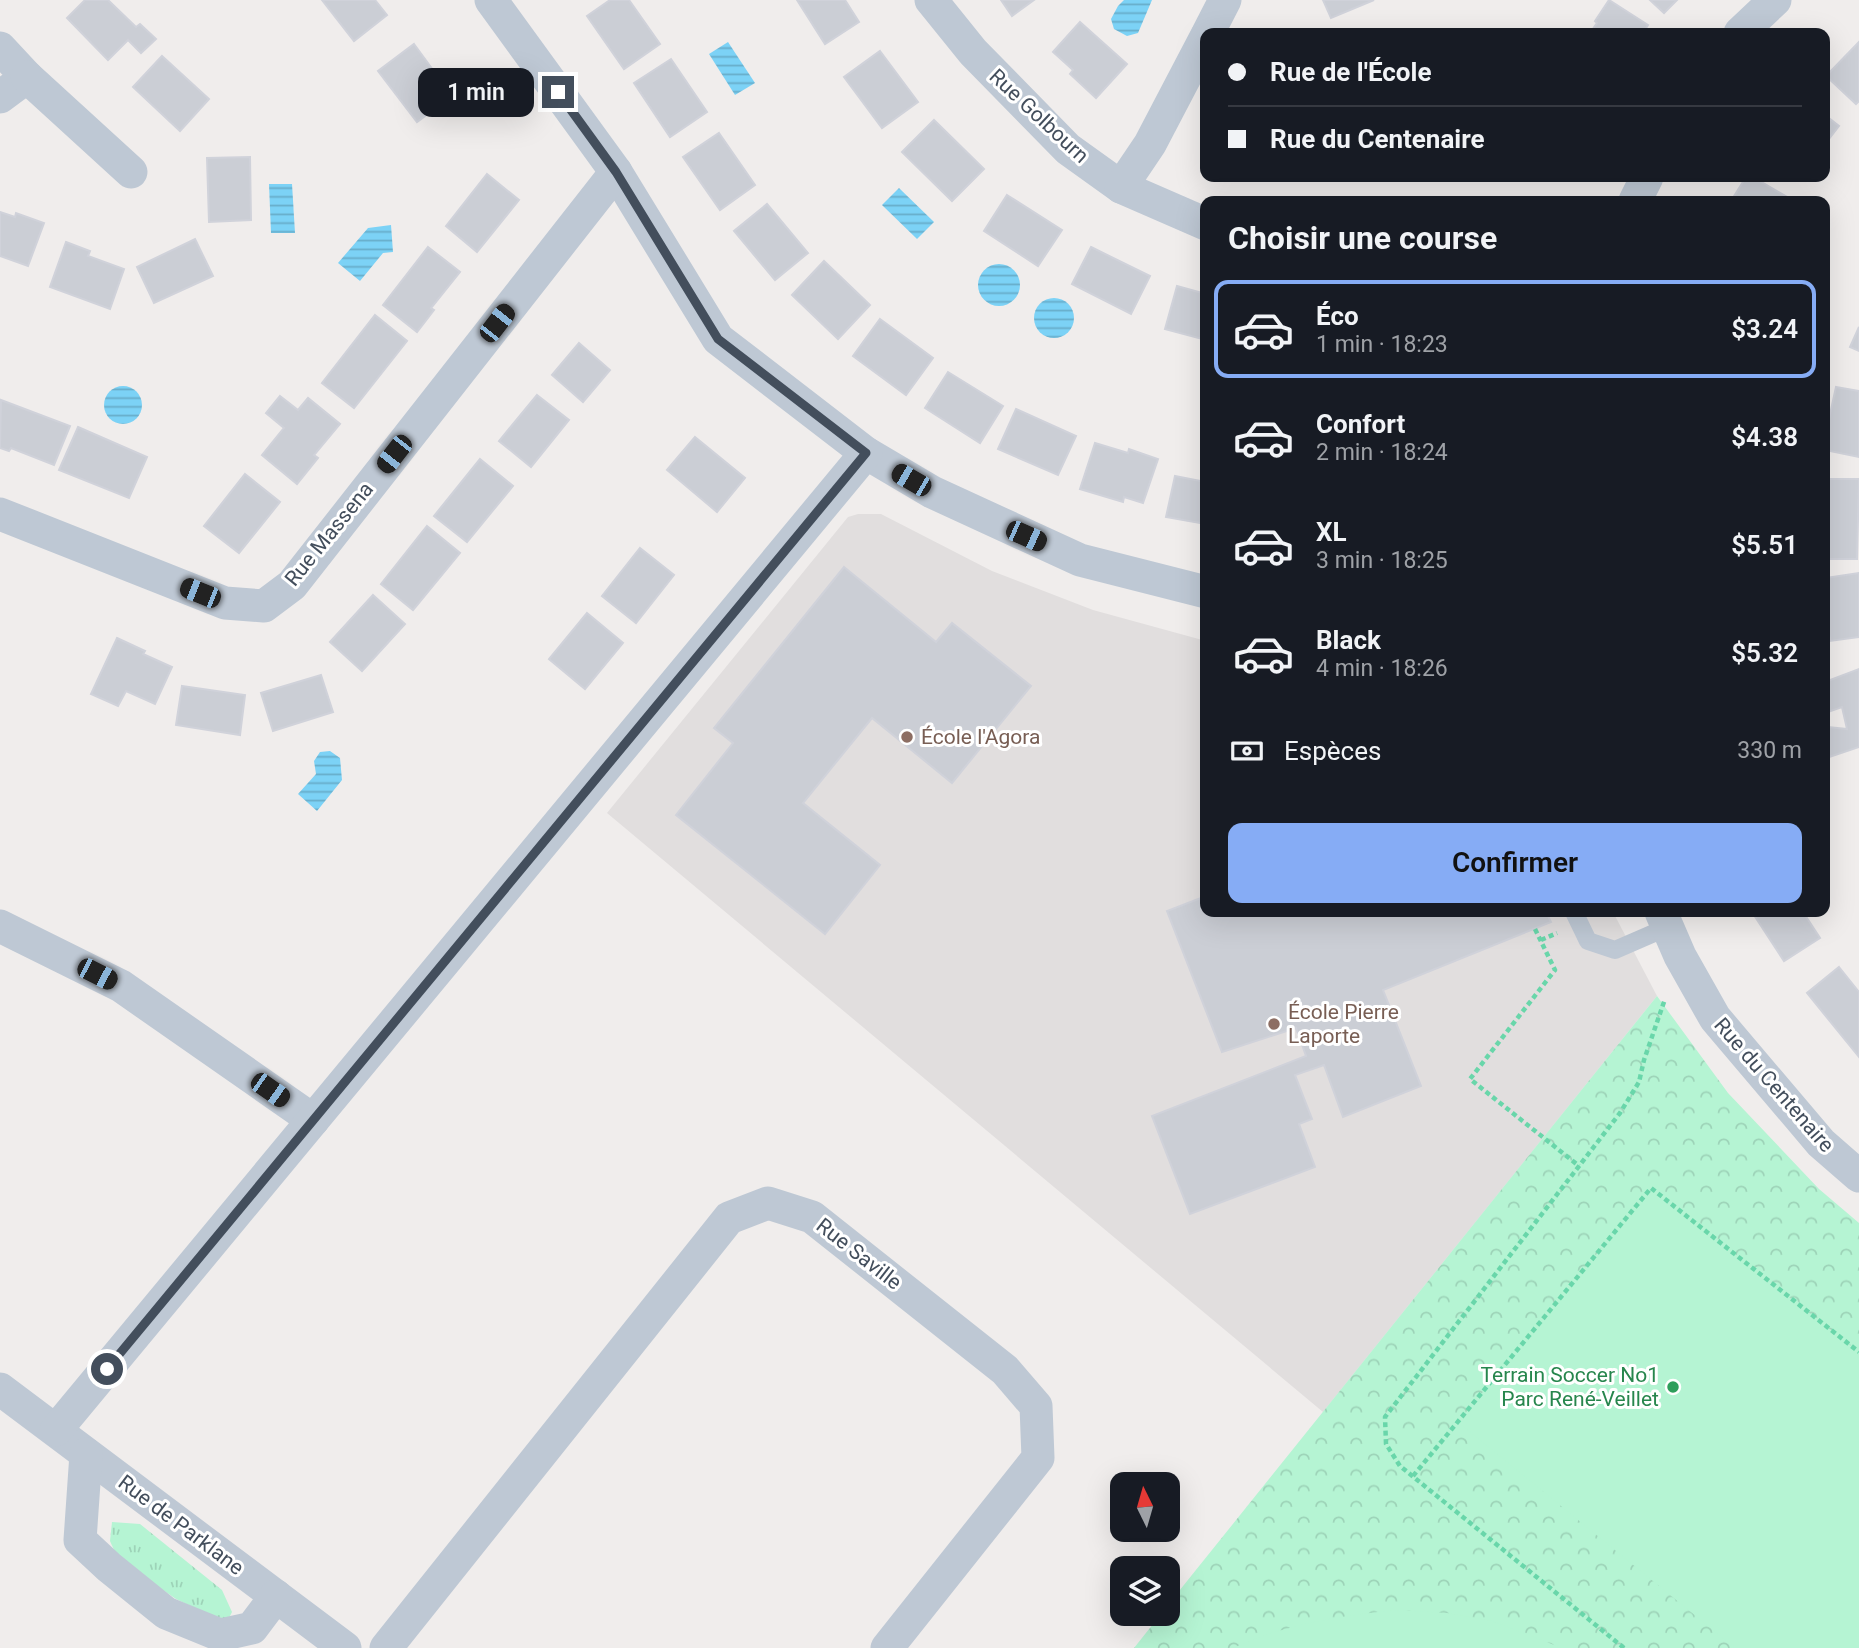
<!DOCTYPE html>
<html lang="fr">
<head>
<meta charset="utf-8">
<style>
  body { margin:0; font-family:Roboto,sans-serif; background:#242831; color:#f1f3f6; height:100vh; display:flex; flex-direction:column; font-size:26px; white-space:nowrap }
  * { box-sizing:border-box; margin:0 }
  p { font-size:23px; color:#9ea1a6 }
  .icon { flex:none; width:38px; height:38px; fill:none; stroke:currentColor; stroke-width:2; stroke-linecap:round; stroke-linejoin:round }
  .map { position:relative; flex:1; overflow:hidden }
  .sheet { position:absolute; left:1200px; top:196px; width:630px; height:721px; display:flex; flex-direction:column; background:#171b24; border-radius:14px; box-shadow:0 7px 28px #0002 }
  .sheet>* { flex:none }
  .hud { position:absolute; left:1200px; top:28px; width:630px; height:154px; border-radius:14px; box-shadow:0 7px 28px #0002; display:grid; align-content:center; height:154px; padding:0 28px; background:#171b24 }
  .needle { width:46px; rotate:355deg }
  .buttons { position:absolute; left:1110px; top:1472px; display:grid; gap:14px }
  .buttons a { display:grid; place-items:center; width:70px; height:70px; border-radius:14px; background:#171b24; box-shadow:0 7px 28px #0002; font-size:35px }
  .end { position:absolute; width:32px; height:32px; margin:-16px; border:9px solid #434e5c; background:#fff; box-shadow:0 0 0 4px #fff }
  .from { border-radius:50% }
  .bubble { position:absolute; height:49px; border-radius:14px; background:#171b24; box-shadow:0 7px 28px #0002; font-size:23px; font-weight:600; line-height:49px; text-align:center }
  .car { position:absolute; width:21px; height:42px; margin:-21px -10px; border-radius:9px; box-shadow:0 0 5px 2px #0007; background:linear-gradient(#222 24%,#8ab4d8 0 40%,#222 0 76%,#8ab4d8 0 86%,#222 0) }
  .hud b { display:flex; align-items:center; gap:24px; height:66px; font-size:26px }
  .hud b+b { border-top:2px solid #363941 }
  .hud i { width:18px; height:18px; background:#f1f3f6 }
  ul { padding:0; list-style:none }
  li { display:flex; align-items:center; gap:21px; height:98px; margin:0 14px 10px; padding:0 14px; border:4px solid transparent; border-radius:14px }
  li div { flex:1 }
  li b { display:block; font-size:26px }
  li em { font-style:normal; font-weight:600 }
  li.current { border-color:#86acf5 }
  li>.icon { width:63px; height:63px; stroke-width:1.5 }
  h2 { padding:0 28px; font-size:32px; line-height:84px }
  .pay { display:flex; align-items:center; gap:18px; height:77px; padding:0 28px; font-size:26px }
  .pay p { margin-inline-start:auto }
  .cta { display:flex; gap:14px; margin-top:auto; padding:14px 28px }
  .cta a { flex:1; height:80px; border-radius:14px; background:#86acf5; color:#111; font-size:28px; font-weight:600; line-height:80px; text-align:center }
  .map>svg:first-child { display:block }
  .education { fill:#e1dede }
  .grass { fill:url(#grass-tufts) }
  .forest { fill:url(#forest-crowns) }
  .pitch { fill:#b5f4d3 }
  .water { fill:url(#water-rules) }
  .building { fill:#cbced5; stroke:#d0d2da; stroke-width:2 }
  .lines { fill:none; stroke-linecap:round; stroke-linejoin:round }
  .path { stroke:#69d6aa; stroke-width:4.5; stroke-dasharray:5 3.5; stroke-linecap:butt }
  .lane { stroke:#bec8d4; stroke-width:18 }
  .street { stroke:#bec8d4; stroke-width:33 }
  .route { stroke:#434e5c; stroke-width:9 }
  .education-dot { fill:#8d6e63; stroke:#fff; stroke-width:2.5 }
  .leisure-dot { fill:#2e9e5b; stroke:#fff; stroke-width:2.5 }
  .labels { text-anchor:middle; stroke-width:6; stroke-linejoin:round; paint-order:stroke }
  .street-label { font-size:21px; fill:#434e5c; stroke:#fff }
  .education-label { font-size:21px; fill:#785e54; stroke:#fff; text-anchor:start }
  .leisure-label { font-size:21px; fill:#27864d; stroke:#fff; text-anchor:end }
</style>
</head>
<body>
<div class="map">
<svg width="1859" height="1648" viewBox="0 0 1859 1648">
  <defs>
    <pattern id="grass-tufts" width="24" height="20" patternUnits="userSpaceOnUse" patternTransform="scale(1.75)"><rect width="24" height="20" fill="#b5f4d3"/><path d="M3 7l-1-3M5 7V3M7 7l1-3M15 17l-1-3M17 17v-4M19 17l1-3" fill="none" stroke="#9dd3b8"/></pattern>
    <pattern id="forest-crowns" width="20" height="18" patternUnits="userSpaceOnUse" patternTransform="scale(1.75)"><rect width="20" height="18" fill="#b5f4d3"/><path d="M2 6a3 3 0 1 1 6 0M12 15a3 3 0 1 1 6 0" fill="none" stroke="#9dd3b8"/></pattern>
    <pattern id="water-rules" width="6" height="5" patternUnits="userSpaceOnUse" patternTransform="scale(1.75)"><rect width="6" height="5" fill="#7cd2f6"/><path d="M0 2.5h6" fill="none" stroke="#67adca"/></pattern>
  </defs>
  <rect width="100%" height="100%" fill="#f0edec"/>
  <path class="education" d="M 858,514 L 881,514 L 992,571 L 1093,610 L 1206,641 L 1206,912 L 1613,912 L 1657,996 L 1323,1412 L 607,813 L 848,517 Z"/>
  <path class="grass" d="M 112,1522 L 140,1524 L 222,1590 L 232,1612 L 228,1620 L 205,1613 L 176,1599 L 118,1559 L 110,1541 Z"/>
  <path class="forest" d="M 1657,996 L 1728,1093 L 1819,1189 L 1859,1223 L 1859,1648 L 1134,1648 L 1161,1614 L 1167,1614 L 1167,1606 Z"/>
  <g class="pitch">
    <path d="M 1651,1188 L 1859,1352 L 1859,1648 L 1735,1648 L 1458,1422 Z"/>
    <path d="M 1396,1610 L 1447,1613 L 1492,1621 L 1562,1648 L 1233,1648 C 1285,1624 1340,1616 1396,1610 Z"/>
  </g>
  <g class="water">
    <path d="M 1124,0 L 1152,0 L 1138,33 L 1127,36 L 1114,29 L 1111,19 L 1118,6 Z"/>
    <path d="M 728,42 L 755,83 L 735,95 L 709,54 Z"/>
    <path d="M 269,184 L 292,184 L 295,233 L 271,233 Z"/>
    <path d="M 899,188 L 934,222 L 917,239 L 882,205 Z"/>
    <path d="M 391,225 L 393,252 L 383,253 L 360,281 L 338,263 L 368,228 Z"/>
    <circle cx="999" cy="285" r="21"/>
    <circle cx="1054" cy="318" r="20"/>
    <circle cx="123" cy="405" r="19"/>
    <path d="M 330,751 L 340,758 L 342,780 L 317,811 L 298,794 L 316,774 L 314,761 L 320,752 Z"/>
  </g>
  <g class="building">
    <path d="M 85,0 L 108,0 L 136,27 L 140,24 L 156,39 L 141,53 L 128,40 L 108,60 L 67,18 Z"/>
    <path d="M 322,0 L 375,0 L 387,15 L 354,41 Z"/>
    <path d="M 610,0 L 629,0 L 660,44 L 624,69 L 587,16 Z"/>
    <path d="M 797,0 L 845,0 L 859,22 L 825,44 Z"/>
    <path d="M 1001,0 L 1034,0 L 1012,16 Z"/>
    <path d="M 1323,0 L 1374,0 L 1331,18 Z"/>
    <path d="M 1609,0 L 1648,25 L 1643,33 L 1590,33 L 1597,23 L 1595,21 Z"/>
    <path d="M 1650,0 L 1677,0 L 1664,13 Z"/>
    <path d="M 1080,22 L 1127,64 L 1096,98 L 1070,74 L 1073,70 L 1053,52 Z"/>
    <path d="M 1859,42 L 1859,101 L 1856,104 L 1826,76 Z"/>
    <path d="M 414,44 L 452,96 L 417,122 L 378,71 Z"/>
    <path d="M 880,51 L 918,102 L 882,128 L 844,77 Z"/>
    <path d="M 162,56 L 209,99 L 180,131 L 133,87 Z"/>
    <path d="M 671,59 L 707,112 L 670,137 L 634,83 Z"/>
    <path d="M 1825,115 L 1839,126 L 1825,144 Z"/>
    <path d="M 934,120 L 984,169 L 952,201 L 902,152 Z"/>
    <path d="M 719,133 L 755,185 L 720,210 L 683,157 Z"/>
    <path d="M 250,157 L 251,220 L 209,222 L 207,158 Z"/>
    <path d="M 487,174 L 519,200 L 477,252 L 446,226 Z"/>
    <path d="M 1746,177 L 1753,177 L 1787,197 L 1785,201 L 1731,201 Z"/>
    <path d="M 1007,195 L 1062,230 L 1038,266 L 984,231 Z"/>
    <path d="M 767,204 L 808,253 L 775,280 L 734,231 Z"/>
    <path d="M 0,212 L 15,217 L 16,213 L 44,223 L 28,266 L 0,256 Z"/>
    <path d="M 195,239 L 213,276 L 154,303 L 137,267 Z"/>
    <path d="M 66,242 L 90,251 L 88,256 L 124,269 L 110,309 L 50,287 Z"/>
    <path d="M 428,247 L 460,272 L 431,308 L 434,310 L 417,332 L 383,305 Z"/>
    <path d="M 1091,247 L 1150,276 L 1131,314 L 1072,284 Z"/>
    <path d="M 824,261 L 870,305 L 838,339 L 792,295 Z"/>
    <path d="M 1177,286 L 1206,294 L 1206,340 L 1165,329 Z"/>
    <path d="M 375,315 L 407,341 L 354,408 L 322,383 Z"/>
    <path d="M 880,319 L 933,358 L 906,395 L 853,356 Z"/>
    <path d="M 1859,327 L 1859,351 L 1850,347 Z"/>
    <path d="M 579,343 L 610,370 L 583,402 L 552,375 Z"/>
    <path d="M 948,372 L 1003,406 L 980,443 L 925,408 Z"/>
    <path d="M 1836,387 L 1859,391 L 1859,457 L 1825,450 L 1825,437 Z"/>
    <path d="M 537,395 L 569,420 L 531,467 L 499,441 Z"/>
    <path d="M 280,396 L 298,410 L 308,398 L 340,424 L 314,455 L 318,458 L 297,484 L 262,455 L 284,428 L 266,413 Z"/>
    <path d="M 1,400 L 70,426 L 54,465 L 11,448 L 9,451 L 0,448 Z"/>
    <path d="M 1016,409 L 1076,436 L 1058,475 L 998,449 Z"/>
    <path d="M 78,427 L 147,457 L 129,498 L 59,470 Z"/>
    <path d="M 695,437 L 745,478 L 717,512 L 667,470 Z"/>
    <path d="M 1095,443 L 1128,453 L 1129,449 L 1158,459 L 1143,503 L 1124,497 L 1123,502 L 1080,489 Z"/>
    <path d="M 480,459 L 513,486 L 467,542 L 434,516 Z"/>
    <path d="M 245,474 L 280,502 L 239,553 L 204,526 Z"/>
    <path d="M 1175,476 L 1206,482 L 1206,524 L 1166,517 Z"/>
    <path d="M 1825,479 L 1859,479 L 1857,559 L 1825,559 Z"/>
    <path d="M 427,526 L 460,553 L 413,610 L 381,584 Z"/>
    <path d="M 640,548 L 674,575 L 636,623 L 602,596 Z"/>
    <path d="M 844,567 L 936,642 L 952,623 L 1031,686 L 952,783 L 872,718 L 803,803 L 880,865 L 825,934 L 676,815 L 733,743 L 714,728 Z"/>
    <path d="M 1859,573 L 1859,637 L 1830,641 L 1825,609 L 1825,578 Z"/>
    <path d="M 373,595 L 405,624 L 362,671 L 330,642 Z"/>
    <path d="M 587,613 L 623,643 L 585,689 L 549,659 Z"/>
    <path d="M 117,638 L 145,651 L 143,654 L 172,667 L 155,704 L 126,691 L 118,706 L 91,694 Z"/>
    <path d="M 1859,669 L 1859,747 L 1829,757 L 1829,727 L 1847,729 L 1842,707 L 1828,712 L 1825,702 L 1825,682 Z"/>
    <path d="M 321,675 L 333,712 L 273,731 L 261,693 Z"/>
    <path d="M 182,686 L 245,695 L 240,735 L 176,725 Z"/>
    <path d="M 1206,896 L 1206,912 L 1546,912 L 1551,922 L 1383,990 L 1421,1086 L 1343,1117 L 1324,1065 L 1295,1075 L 1312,1119 L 1299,1124 L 1315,1167 L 1190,1214 L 1152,1116 L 1306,1056 L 1296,1028 L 1222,1052 L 1167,911 Z"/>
    <path d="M 1752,912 L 1803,912 L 1820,938 L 1784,961 Z"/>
    <path d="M 1839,967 L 1859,992 L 1859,1057 L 1807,993 Z"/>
  </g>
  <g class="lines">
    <g class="path">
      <path d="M 1535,929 L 1555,970 L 1470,1079 L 1579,1166"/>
      <path d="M 1541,940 L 1557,933"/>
      <path d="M 1413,1476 L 1651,1188 L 1859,1352"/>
      <path d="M 1624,1648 L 1400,1466 L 1386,1444 L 1385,1417 L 1620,1113 L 1639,1082 L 1644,1060 L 1665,999"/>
    </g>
    <path class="lane" d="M 1574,912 L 1588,941 L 1615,950 L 1668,927"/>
    <g class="street">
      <path d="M 491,0 L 616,172 L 718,339 L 866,453 L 932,492 L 1080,560 L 1206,592"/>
      <path d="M 931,0 L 973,52 L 1068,149 L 1121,187 L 1206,224"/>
      <path d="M 1208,33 L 1225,0"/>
      <path d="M 1740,33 L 1775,0"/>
      <path d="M 0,48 L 27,77 L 0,97"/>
      <path d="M 27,77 L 131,172"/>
      <path d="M 1121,187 L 1150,144 L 1206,37"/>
      <path d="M 1635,201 L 1647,177"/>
      <path d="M 0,514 L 225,603 L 264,606 L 292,585 L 616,172"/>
      <path d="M 1661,912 L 1680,956 L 1715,1018 L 1821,1143 L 1859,1176"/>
      <path d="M 0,926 L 121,986 L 313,1120"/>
      <path d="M 0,1389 L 345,1648"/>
      <path d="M 56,1430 L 866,453"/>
      <path d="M 86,1454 L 80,1540 L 109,1567 L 166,1613 L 220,1635 L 252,1628 L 276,1596"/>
      <path d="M 386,1648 L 729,1218 L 768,1203 L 812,1217 L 1005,1370 L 1036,1406 L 1038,1458 L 887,1648"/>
    </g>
  </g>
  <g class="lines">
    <path class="route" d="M 107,1369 L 866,453 L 718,339 L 616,172 L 558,92"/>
  </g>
  <g class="education-dot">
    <circle cx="907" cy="737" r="7"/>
    <circle cx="1274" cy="1024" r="7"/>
  </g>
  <circle class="leisure-dot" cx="1673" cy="1387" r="7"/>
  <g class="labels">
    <g class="street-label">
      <text transform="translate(1039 116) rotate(43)" y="7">Rue Golbourn</text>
      <text transform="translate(329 534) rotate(-51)" y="7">Rue Massena</text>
      <text transform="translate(1774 1085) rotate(49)" y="7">Rue du Centenaire</text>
      <text transform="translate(859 1254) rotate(38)" y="7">Rue Saville</text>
      <text transform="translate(181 1525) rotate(37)" y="7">Rue de Parklane</text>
    </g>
    <g class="education-label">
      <text x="921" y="744">École l'Agora</text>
      <text x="1288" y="1019">École Pierre<tspan x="1288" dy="24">Laporte</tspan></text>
    </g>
    <g class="leisure-label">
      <text x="1659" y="1382">Terrain Soccer No1<tspan x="1659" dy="24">Parc René-Veillet</tspan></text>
    </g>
  </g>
</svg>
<div class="buttons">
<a><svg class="needle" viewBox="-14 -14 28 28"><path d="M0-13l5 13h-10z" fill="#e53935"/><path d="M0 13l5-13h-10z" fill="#9ea1a6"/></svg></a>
<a><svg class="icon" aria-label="layers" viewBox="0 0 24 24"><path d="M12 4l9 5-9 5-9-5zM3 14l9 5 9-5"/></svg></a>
</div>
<i class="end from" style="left:107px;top:1369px"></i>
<i class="end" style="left:558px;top:92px"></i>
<div class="bubble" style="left:418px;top:68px;width:116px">1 min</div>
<i class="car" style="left:497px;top:323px;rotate:38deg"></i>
<i class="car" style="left:394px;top:454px;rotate:218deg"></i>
<i class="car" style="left:911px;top:480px;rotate:300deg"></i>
<i class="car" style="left:1026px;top:536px;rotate:114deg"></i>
<i class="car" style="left:200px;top:593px;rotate:292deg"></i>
<i class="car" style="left:97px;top:974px;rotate:117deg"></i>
<i class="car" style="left:270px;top:1090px;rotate:125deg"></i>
<div class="hud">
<b><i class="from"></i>Rue de l'École</b>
<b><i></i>Rue du Centenaire</b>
</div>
<section class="sheet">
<h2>Choisir une course</h2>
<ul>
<li class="current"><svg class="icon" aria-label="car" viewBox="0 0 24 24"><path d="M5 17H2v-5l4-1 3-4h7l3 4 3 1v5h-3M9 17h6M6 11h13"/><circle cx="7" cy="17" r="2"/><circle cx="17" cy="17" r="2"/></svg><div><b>Éco</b><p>1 min · 18:23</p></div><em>$3.24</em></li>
<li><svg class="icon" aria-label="car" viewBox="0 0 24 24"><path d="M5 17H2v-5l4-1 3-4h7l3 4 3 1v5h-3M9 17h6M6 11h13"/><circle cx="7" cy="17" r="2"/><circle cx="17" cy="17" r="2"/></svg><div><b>Confort</b><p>2 min · 18:24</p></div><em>$4.38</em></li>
<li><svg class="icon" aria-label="car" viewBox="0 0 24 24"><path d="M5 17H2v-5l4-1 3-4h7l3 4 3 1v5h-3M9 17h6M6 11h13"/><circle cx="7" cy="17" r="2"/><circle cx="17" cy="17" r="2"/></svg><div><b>XL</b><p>3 min · 18:25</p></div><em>$5.51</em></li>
<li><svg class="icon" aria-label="car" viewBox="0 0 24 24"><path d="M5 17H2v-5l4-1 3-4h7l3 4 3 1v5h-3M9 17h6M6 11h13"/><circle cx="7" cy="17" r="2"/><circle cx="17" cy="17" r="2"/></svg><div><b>Black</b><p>4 min · 18:26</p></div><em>$5.32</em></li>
</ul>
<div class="pay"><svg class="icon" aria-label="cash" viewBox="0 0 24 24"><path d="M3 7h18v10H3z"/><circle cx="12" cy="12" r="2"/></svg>Espèces<p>330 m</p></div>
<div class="cta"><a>Confirmer</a></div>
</section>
</div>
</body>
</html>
